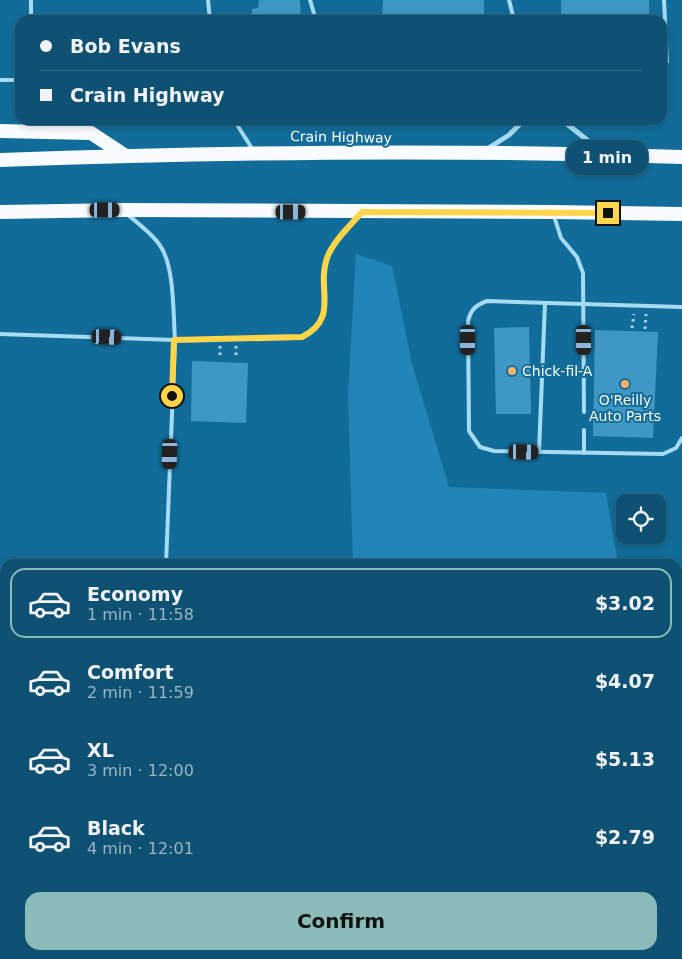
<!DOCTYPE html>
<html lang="en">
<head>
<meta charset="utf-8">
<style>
  body { margin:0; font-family:"DejaVu Sans",sans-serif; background:#175778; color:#f1f3f6; height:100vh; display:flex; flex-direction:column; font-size:19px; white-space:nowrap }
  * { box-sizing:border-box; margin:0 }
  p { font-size:16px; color:#9bb5c4 }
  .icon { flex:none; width:28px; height:28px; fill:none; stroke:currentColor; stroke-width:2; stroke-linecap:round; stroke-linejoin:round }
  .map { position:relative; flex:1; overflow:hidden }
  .side { position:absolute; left:0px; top:559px; width:682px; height:401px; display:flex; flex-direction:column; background:#0e5173; border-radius:15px 15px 0 0; box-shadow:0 2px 8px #0003,0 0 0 1px #2e6885 }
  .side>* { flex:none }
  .banner { position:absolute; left:15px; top:15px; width:652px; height:110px; border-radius:15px; box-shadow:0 2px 8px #0003,0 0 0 1px #2e6885; display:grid; align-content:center; height:110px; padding:0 25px; background:#0e5173 }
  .controls { position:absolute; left:616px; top:494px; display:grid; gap:10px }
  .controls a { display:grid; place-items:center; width:50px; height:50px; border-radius:10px; background:#0e5173; box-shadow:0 2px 8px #0003,0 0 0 1px #2e6885; font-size:25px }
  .end { position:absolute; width:22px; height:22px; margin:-11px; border:6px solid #ffd54a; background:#111; box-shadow:0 0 0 2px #111 }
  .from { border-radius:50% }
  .bubble { position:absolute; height:35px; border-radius:15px; background:#0e5173; box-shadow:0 2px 8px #0003,0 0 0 1px #2e6885; font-size:16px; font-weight:700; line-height:35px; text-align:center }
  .car { position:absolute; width:15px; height:30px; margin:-15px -8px; border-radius:6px; box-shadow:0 0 4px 1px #0007; background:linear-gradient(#222 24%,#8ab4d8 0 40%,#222 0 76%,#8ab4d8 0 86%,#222 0) }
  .banner b { display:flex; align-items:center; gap:18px; height:48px; font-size:19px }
  .banner b+b { border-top:1px solid #2e6885 }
  .banner i { width:12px; height:12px; background:#f1f3f6 }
  ul { padding:9px 0 0; list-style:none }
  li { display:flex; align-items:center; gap:15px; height:70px; margin:0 10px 8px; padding:0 15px; border:2px solid transparent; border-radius:15px }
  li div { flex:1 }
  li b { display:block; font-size:19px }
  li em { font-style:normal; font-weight:700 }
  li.selected { border-color:#8bbbb9 }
  li>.icon { width:45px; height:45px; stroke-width:1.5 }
  .cta { display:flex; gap:10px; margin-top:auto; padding:10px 25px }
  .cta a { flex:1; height:58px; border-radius:15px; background:#8bbbb9; color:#111; font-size:20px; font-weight:700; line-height:58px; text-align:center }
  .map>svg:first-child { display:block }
  .green { fill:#2186b7 }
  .building { fill:#3f98c3 }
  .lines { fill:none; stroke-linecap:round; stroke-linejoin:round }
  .path { stroke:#a5dbf3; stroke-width:3; stroke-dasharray:2.5 4; stroke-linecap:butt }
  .service { stroke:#a5dbf3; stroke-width:4 }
  .minor { stroke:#a5dbf3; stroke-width:5 }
  .trunk { stroke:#f8fcff; stroke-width:14 }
  .route { stroke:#ffd54a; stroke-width:6 }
  .poi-dot { fill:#ffb168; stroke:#126c99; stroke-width:2 }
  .labels { text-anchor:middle; stroke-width:4; stroke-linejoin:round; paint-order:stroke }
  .street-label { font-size:14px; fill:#fff; stroke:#126c99 }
  .poi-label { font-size:14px; fill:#fff; stroke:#126c99; text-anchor:start }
</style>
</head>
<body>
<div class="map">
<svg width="682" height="959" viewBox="0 0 682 959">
  <rect width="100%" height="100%" fill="#126c99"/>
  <g class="green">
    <path d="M 356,254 L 392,266 L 412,364 L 449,487 L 606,493 L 618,564 L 353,564 L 348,393 Z"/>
    <path d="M 682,580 L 682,715 L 678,716 L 678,581 Z"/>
    <path d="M 0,790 L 5,790 L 5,955 L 553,955 L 554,959 L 0,959 Z"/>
  </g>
  <g class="building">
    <path d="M 259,0 L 300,0 L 301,20 L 252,20 L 252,9 L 258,8 Z"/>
    <path d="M 383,0 L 484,0 L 484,20 L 382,20 Z"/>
    <rect x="561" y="0" width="88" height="20"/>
    <path d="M 529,327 L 531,414 L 496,414 L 494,328 Z"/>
    <path d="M 595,330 L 658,332 L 653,438 L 593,436 Z"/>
    <path d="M 192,361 L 248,363 L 246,423 L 191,421 Z"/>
    <rect x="0" y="625" width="5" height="121"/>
    <path d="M 682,751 L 682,806 L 678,808 L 678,752 Z"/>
  </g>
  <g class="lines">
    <g class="path">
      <path d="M 632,328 L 634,314"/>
      <path d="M 645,329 L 646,314"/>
      <path d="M 220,346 L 220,358"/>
      <path d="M 236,346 L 236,358"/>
    </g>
    <g class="service">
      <path d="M 208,0 L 210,20"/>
      <path d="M 310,0 L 316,20"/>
      <path d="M 509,0 L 514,20"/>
      <path d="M 664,0 L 667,62"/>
      <path d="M 31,20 L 31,0"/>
      <path d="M 0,80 L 20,80"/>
      <path d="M 234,120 L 253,150"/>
      <path d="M 128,215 C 139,224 151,233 159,244 C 175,265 173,314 175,340 L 166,564"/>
      <path d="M 554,216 L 561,238 L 577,257 L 583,273 L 584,412"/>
      <path d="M 682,307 L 487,301 C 476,305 470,310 468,322 L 469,431 L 480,447 L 494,451 L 663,454 L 676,448 L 682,438"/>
      <path d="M 0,334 L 175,340 L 302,337 C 339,318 317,289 327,258 C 332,243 349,227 359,215"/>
      <path d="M 539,452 L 545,303"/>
      <path d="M 584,453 L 584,430"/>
      <path d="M 0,606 L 5,606"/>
    </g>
    <g class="minor">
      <path d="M 562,120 L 601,151"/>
      <path d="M 487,149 L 509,135 L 524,120"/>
    </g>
    <g class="trunk">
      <path d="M 0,131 L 91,133 L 126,156"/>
      <path d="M 0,160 C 227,152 455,149 682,157"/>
      <path d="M 0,212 L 123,210 L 553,212 L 682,214"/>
    </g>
  </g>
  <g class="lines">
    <path class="route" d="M 172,396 L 174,340 L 302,337 C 340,318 316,289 327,258 C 333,241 351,225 362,212 L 608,213"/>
  </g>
  <g class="poi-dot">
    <circle cx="512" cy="371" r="5"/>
    <circle cx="625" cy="384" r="5"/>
  </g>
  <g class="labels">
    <g class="street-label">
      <text transform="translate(341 137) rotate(1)" y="5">Crain Highway</text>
    </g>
    <g class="poi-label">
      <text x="522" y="376">Chick-fil-A</text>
      <text x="625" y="405" text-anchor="middle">O'Reilly<tspan x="625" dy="16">Auto Parts</tspan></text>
    </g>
  </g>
</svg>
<div class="controls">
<a><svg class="icon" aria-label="locate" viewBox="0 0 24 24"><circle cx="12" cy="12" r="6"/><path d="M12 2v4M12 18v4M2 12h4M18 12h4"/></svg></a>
</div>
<i class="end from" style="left:172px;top:396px"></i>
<i class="end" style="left:608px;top:213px"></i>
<div class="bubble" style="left:566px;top:140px;width:82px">1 min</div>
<i class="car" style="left:105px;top:210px;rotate:90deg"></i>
<i class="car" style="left:291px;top:212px;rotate:90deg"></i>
<i class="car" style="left:107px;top:337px;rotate:92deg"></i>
<i class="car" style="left:468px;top:340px;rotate:180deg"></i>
<i class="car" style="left:584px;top:340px;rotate:180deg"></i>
<i class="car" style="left:524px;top:452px;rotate:91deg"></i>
<i class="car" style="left:170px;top:454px;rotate:182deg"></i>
<div class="banner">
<b><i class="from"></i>Bob Evans</b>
<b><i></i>Crain Highway</b>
</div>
<section class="side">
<ul>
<li class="selected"><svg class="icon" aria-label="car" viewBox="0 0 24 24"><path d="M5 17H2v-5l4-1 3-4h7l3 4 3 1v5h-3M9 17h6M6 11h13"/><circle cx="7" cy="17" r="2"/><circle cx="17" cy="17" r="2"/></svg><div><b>Economy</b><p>1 min · 11:58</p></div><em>$3.02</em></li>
<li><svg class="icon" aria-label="car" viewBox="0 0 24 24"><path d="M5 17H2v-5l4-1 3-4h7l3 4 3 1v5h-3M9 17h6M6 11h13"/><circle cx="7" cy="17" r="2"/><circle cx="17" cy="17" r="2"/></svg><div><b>Comfort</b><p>2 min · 11:59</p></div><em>$4.07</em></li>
<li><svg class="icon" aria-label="car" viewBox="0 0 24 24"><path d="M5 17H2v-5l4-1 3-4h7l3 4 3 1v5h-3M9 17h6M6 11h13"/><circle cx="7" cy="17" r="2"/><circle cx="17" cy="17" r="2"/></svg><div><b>XL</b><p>3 min · 12:00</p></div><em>$5.13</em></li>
<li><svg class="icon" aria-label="car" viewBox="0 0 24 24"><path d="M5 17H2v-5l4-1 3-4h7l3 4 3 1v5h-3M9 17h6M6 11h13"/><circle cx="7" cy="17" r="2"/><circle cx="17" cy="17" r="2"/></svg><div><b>Black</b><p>4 min · 12:01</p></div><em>$2.79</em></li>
</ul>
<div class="cta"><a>Confirm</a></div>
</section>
</div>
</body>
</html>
